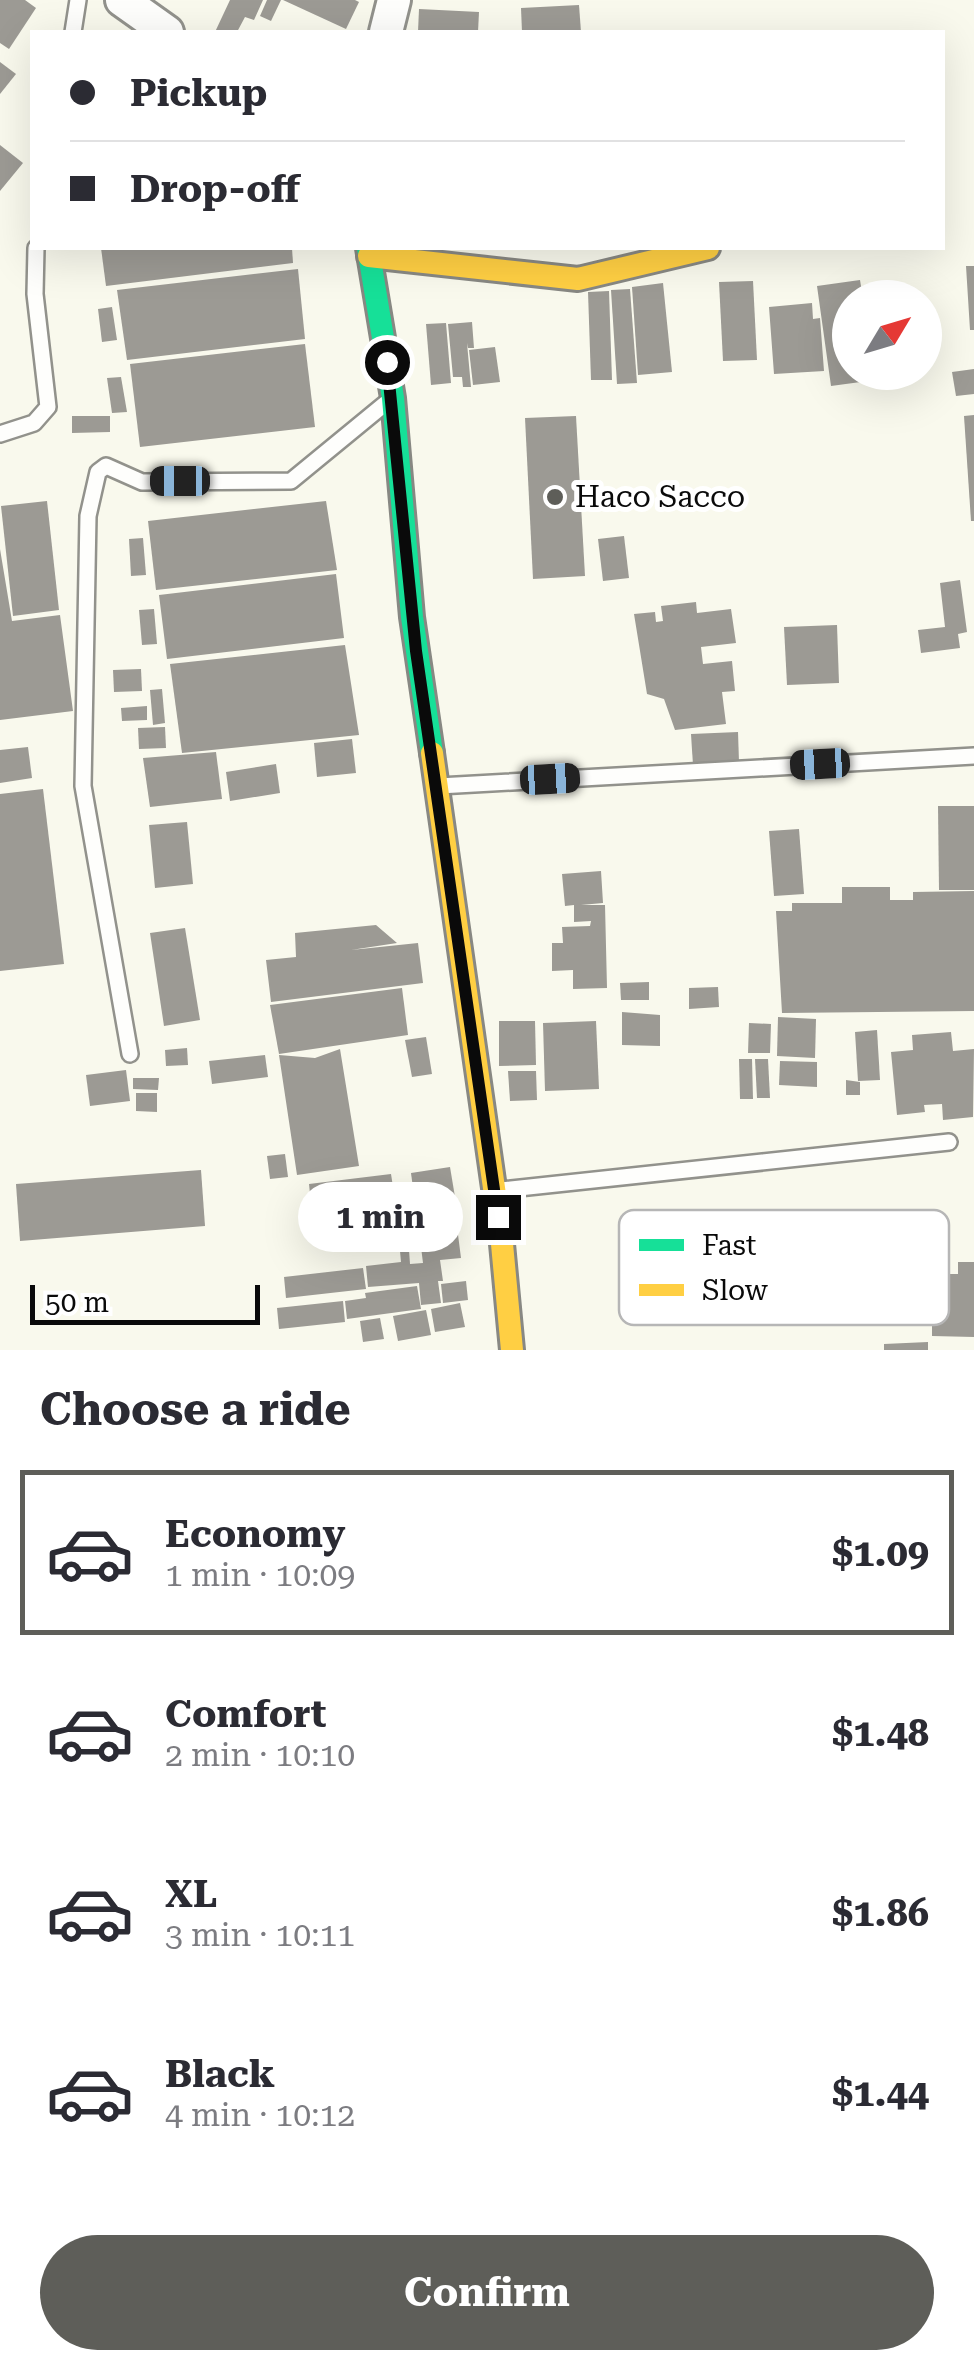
<!DOCTYPE html>
<html lang="en">
<head>
<meta charset="utf-8">
<style>
  body { margin:0; font-family:"Roboto Serif",serif; background:#f7f7f7; color:#2b2b33; height:100vh; display:flex; flex-direction:column; font-size:38px; white-space:nowrap }
  * { box-sizing:border-box; margin:0 }
  p { font-size:32px; color:#7c7c81 }
  .icon { flex:none; width:55px; height:55px; fill:none; stroke:currentColor; stroke-width:2; stroke-linecap:round; stroke-linejoin:round }
  .map { position:relative; height:1350px; overflow:hidden }
  .side { display:flex; flex-direction:column; background:#fff; flex:1 }
  .side>* { flex:none }
  .hud { position:absolute; left:30px; top:30px; width:915px; height:220px; border-radius:0px; box-shadow:0 10px 40px #0002; display:grid; align-content:center; height:220px; padding:0 40px; background:#fff }
  .needle { width:65px; rotate:52deg }
  .fabs { position:absolute; left:832px; top:280px; display:grid; gap:20px }
  .fabs a { display:grid; place-items:center; width:110px; height:110px; border-radius:50%; background:#fff; box-shadow:0 10px 40px #0002; font-size:50px }
  .scale { position:absolute; left:30px; bottom:25px; width:230px; box-sizing:border-box; padding-left:10px; border:5px solid #0a0a0a; border-top:0; font-size:28px; line-height:35px; white-space:nowrap; color:#0a0a0a; -webkit-text-stroke:8px #fff; paint-order:stroke }
  .end { position:absolute; width:45px; height:45px; margin:-22px; border:12px solid #0a0a0a; background:#fff; box-shadow:0 0 0 5px #fff }
  .from { border-radius:50% }
  .bubble { position:absolute; height:70px; border-radius:35px; background:#fff; box-shadow:0 10px 40px #0002; font-size:32px; font-weight:700; line-height:70px; text-align:center }
  .car { position:absolute; width:30px; height:60px; margin:-30px -15px; border-radius:12px; box-shadow:0 0 8px 2px #0007; background:linear-gradient(#222 24%,#8ab4d8 0 40%,#222 0 76%,#8ab4d8 0 86%,#222 0) }
  .hud b { display:flex; align-items:center; gap:35px; height:95px; font-size:38px }
  .hud b+b { border-top:2px solid #e1e1e2 }
  .hud i { width:25px; height:25px; background:#2b2b33 }
  ul { padding:0; list-style:none }
  li { display:flex; align-items:center; gap:30px; height:165px; margin:0 20px 15px; padding:0 20px; border:5px solid transparent; border-radius:0px }
  li div { flex:1 }
  li b { display:block; font-size:38px }
  li em { font-style:normal; font-weight:700 }
  li.on { border-color:#5e5e59 }
  li>.icon { width:90px; height:90px; stroke-width:1.5 }
  h2 { padding:0 40px; font-size:45px; line-height:120px }
  .button { display:flex; gap:20px; margin-top:auto; padding:20px 40px }
  .button a { flex:1; height:115px; border-radius:60px; background:#5e5e59; color:#fff; font-size:40px; font-weight:700; line-height:115px; text-align:center }
  .map>svg:first-child { display:block }
  .building { fill:#9c9a94 }
  .lines { fill:none; stroke-linecap:round; stroke-linejoin:round }
  .lane-casing { stroke:#92928c; stroke-width:20 }
  .street-casing { stroke:#92928c; stroke-width:38 }
  .fast-casing { stroke:#888883; stroke-width:28 }
  .slow-casing { stroke:#888883; stroke-width:28 }
  .lane { stroke:#fefefc; stroke-width:15 }
  .street { stroke:#fefefc; stroke-width:32 }
  .fast { stroke:#16e098; stroke-width:22 }
  .slow { stroke:#ffcf43; stroke-width:22 }
  .route { stroke:#0a0a0a; stroke-width:12 }
  .poi-dot { fill:#5e5e59; stroke:#fff; stroke-width:4 }
  .labels { text-anchor:middle; stroke-width:10; stroke-linejoin:round; paint-order:stroke }
  .poi-label { font-size:30px; fill:#0a0a0a; stroke:#fff; text-anchor:start }
  .key { fill:#fff; stroke:#b6b6b6; stroke-width:2.5 }
  .key-label { font-size:28px; fill:#0a0a0a }
</style>
</head>
<body>
<div class="map">
<svg width="974" height="1350" viewBox="0 0 974 1350">
  <rect width="100%" height="100%" fill="#f9f9ed"/>
  <g class="building">
    <path d="M 0,0 L 25,0 L 36,8 L 9,49 L 0,43 Z"/>
    <path d="M 230,0 L 263,0 L 254,20 L 245,17 L 237,32 L 215,32 Z"/>
    <path d="M 267,0 L 281,0 L 271,21 L 260,16 Z"/>
    <path d="M 283,0 L 355,0 L 359,2 L 346,29 Z"/>
    <path d="M 579,5 L 581,32 L 522,32 L 521,8 Z"/>
    <path d="M 419,9 L 479,12 L 478,32 L 418,32 Z"/>
    <path d="M 0,62 L 16,74 L 0,94 Z"/>
    <path d="M 0,145 L 23,163 L 0,191 Z"/>
    <path d="M 101,248 L 292,248 L 293,263 L 106,286 Z"/>
    <path d="M 966,266 L 974,266 L 974,330 L 970,330 Z"/>
    <path d="M 298,269 L 305,339 L 127,360 L 117,290 Z"/>
    <path d="M 860,280 L 863,298 L 850,298 L 850,372 L 867,372 L 868,381 L 831,386 L 817,286 Z"/>
    <path d="M 753,281 L 757,360 L 723,361 L 719,282 Z"/>
    <path d="M 663,283 L 672,372 L 638,375 L 632,287 Z"/>
    <path d="M 630,289 L 637,383 L 617,384 L 611,290 Z"/>
    <path d="M 609,291 L 612,380 L 591,380 L 588,292 Z"/>
    <path d="M 812,303 L 813,319 L 820,318 L 824,371 L 774,374 L 769,307 Z"/>
    <path d="M 112,307 L 117,340 L 102,342 L 98,309 Z"/>
    <path d="M 472,322 L 474,348 L 468,348 L 467,343 L 471,387 L 463,387 L 462,377 L 453,377 L 448,324 Z"/>
    <path d="M 446,323 L 451,383 L 431,385 L 426,324 Z"/>
    <path d="M 305,344 L 315,427 L 140,447 L 130,364 Z"/>
    <path d="M 495,347 L 500,382 L 473,385 L 469,350 Z"/>
    <path d="M 974,369 L 974,394 L 956,396 L 952,372 Z"/>
    <path d="M 121,377 L 127,412 L 112,413 L 107,378 Z"/>
    <path d="M 974,415 L 974,521 L 971,521 L 964,416 Z"/>
    <path d="M 72,416 L 110,416 L 110,432 L 72,433 Z"/>
    <path d="M 576,416 L 585,576 L 533,579 L 525,418 Z"/>
    <path d="M 47,501 L 59,610 L 13,616 L 1,506 Z"/>
    <path d="M 326,501 L 337,570 L 156,590 L 148,521 Z"/>
    <path d="M 624,536 L 629,578 L 603,581 L 598,539 Z"/>
    <path d="M 143,538 L 146,575 L 131,576 L 129,539 Z"/>
    <path d="M 0,549 L 12,621 L 60,615 L 73,711 L 0,720 Z"/>
    <path d="M 336,574 L 344,638 L 167,659 L 159,595 Z"/>
    <path d="M 960,580 L 967,632 L 958,634 L 960,648 L 921,653 L 918,630 L 945,627 L 940,583 Z"/>
    <path d="M 696,602 L 697,613 L 731,609 L 736,643 L 701,647 L 703,664 L 732,661 L 735,691 L 722,692 L 726,724 L 675,730 L 664,699 L 647,694 L 634,614 L 655,612 L 656,622 L 663,621 L 661,606 Z"/>
    <path d="M 154,609 L 157,644 L 142,645 L 139,610 Z"/>
    <path d="M 837,625 L 839,683 L 787,685 L 784,627 Z"/>
    <path d="M 345,645 L 359,735 L 182,753 L 170,664 Z"/>
    <path d="M 141,669 L 142,691 L 114,692 L 113,670 Z"/>
    <path d="M 162,689 L 165,723 L 153,725 L 150,690 Z"/>
    <path d="M 147,706 L 147,720 L 122,721 L 121,708 Z"/>
    <path d="M 165,727 L 166,748 L 139,749 L 138,728 Z"/>
    <path d="M 738,732 L 739,762 L 693,765 L 691,734 Z"/>
    <path d="M 352,739 L 356,773 L 317,777 L 314,743 Z"/>
    <path d="M 28,747 L 32,778 L 0,783 L 0,750 Z"/>
    <path d="M 216,752 L 222,799 L 150,807 L 143,758 Z"/>
    <path d="M 276,764 L 280,793 L 230,801 L 226,772 Z"/>
    <path d="M 43,789 L 64,964 L 0,971 L 0,794 Z"/>
    <path d="M 938,806 L 974,806 L 974,890 L 939,890 Z"/>
    <path d="M 187,822 L 193,884 L 155,888 L 149,825 Z"/>
    <path d="M 799,829 L 804,894 L 774,896 L 769,831 Z"/>
    <path d="M 601,871 L 603,903 L 581,905 L 605,905 L 607,988 L 573,989 L 573,970 L 552,971 L 552,943 L 563,943 L 562,927 L 590,926 L 591,921 L 574,922 L 574,905 L 565,906 L 562,874 Z"/>
    <path d="M 842,887 L 890,887 L 890,900 L 913,900 L 913,892 L 974,891 L 974,1011 L 782,1013 L 776,911 L 792,911 L 792,903 L 842,903 Z"/>
    <path d="M 376,925 L 397,943 L 351,950 L 418,943 L 423,983 L 271,1002 L 266,960 L 296,957 L 295,933 Z"/>
    <path d="M 185,928 L 200,1020 L 164,1026 L 150,933 Z"/>
    <path d="M 649,982 L 649,1000 L 621,1000 L 620,983 Z"/>
    <path d="M 718,987 L 719,1007 L 689,1009 L 689,988 Z"/>
    <path d="M 402,988 L 408,1035 L 279,1054 L 270,1005 Z"/>
    <path d="M 622,1012 L 660,1015 L 660,1046 L 622,1045 Z"/>
    <path d="M 778,1017 L 816,1019 L 815,1058 L 777,1056 Z"/>
    <path d="M 499,1021 L 535,1021 L 536,1065 L 499,1066 Z"/>
    <path d="M 596,1021 L 599,1089 L 545,1091 L 543,1023 Z"/>
    <path d="M 749,1023 L 771,1024 L 770,1053 L 748,1053 Z"/>
    <path d="M 877,1030 L 880,1080 L 858,1081 L 855,1032 Z"/>
    <path d="M 951,1032 L 953,1051 L 974,1049 L 973,1117 L 943,1120 L 942,1104 L 924,1105 L 925,1112 L 897,1115 L 891,1052 L 913,1050 L 912,1035 Z"/>
    <path d="M 426,1037 L 432,1074 L 412,1077 L 405,1040 Z"/>
    <path d="M 187,1048 L 188,1065 L 166,1066 L 165,1050 Z"/>
    <path d="M 340,1049 L 359,1166 L 297,1175 L 279,1055 L 315,1058 Z"/>
    <path d="M 265,1055 L 268,1077 L 212,1084 L 209,1061 Z"/>
    <path d="M 739,1059 L 752,1059 L 753,1099 L 740,1099 Z"/>
    <path d="M 755,1059 L 768,1059 L 770,1098 L 757,1098 Z"/>
    <path d="M 780,1061 L 817,1062 L 817,1087 L 779,1085 Z"/>
    <path d="M 126,1070 L 130,1101 L 90,1106 L 86,1075 Z"/>
    <path d="M 508,1071 L 536,1071 L 537,1100 L 510,1101 Z"/>
    <path d="M 133,1078 L 159,1078 L 158,1090 L 133,1089 Z"/>
    <path d="M 846,1080 L 860,1082 L 860,1095 L 846,1095 Z"/>
    <path d="M 136,1093 L 157,1093 L 157,1112 L 136,1111 Z"/>
    <path d="M 285,1154 L 288,1177 L 270,1179 L 267,1156 Z"/>
    <path d="M 450,1167 L 455,1197 L 415,1203 L 411,1173 Z"/>
    <path d="M 201,1170 L 205,1226 L 20,1241 L 16,1184 Z"/>
    <path d="M 391,1174 L 394,1193 L 361,1197 L 364,1218 L 313,1223 L 309,1184 Z"/>
    <path d="M 396,1198 L 398,1219 L 369,1222 L 367,1202 Z"/>
    <path d="M 456,1219 L 461,1258 L 440,1260 L 443,1281 L 438,1281 L 441,1303 L 421,1305 L 419,1283 L 368,1287 L 366,1266 L 401,1262 L 400,1251 L 409,1250 L 410,1264 L 423,1263 L 418,1223 Z"/>
    <path d="M 958,1262 L 974,1262 L 974,1337 L 932,1336 L 932,1304 L 923,1304 L 923,1263 L 937,1263 L 938,1274 L 958,1274 Z"/>
    <path d="M 363,1268 L 366,1289 L 286,1298 L 284,1277 Z"/>
    <path d="M 466,1281 L 468,1300 L 443,1303 L 441,1284 Z"/>
    <path d="M 417,1286 L 421,1309 L 347,1319 L 345,1301 L 366,1298 L 365,1293 Z"/>
    <path d="M 343,1301 L 345,1322 L 279,1329 L 277,1308 Z"/>
    <path d="M 460,1303 L 465,1327 L 435,1332 L 431,1309 Z"/>
    <path d="M 426,1310 L 431,1335 L 398,1341 L 393,1316 Z"/>
    <path d="M 380,1318 L 384,1339 L 363,1342 L 360,1321 Z"/>
    <path d="M 928,1342 L 928,1350 L 884,1350 L 884,1344 Z"/>
  </g>
  <g class="lines">
    <defs>
      <g id="lane">
        <path d="M 73,32 L 78,0"/>
        <path d="M 0,434 L 34,423 L 48,407 L 35,294 L 36,248"/>
        <path d="M 439,786 L 974,756"/>
        <path d="M 130,1054 L 83,786 L 88,516 L 98,472 L 106,466 L 142,482 L 291,481 L 386,403"/>
        <path d="M 501,1190 L 949,1142"/>
      </g>
      <g id="street">
        <path d="M 122,0 L 167,32"/>
        <path d="M 386,32 L 394,0"/>
      </g>
      <path id="fast" d="M 368,248 L 393,398 L 412,617 L 432,753"/>
      <g id="slow">
        <path d="M 369,256 L 578,279 L 708,248"/>
        <path d="M 432,753 L 502,1244 L 512,1350"/>
      </g>
    </defs>
    <use href="#lane" class="lane-casing"/>
    <use href="#street" class="street-casing"/>
    <use href="#fast" class="fast-casing"/>
    <use href="#slow" class="slow-casing"/>
    <use href="#lane" class="lane"/>
    <use href="#street" class="street"/>
    <use href="#fast" class="fast"/>
    <use href="#slow" class="slow"/>
  </g>
  <g class="lines">
    <path class="route" d="M 387,362 L 416,651 L 498,1217"/>
  </g>
  <circle class="poi-dot" cx="555" cy="497" r="10"/>
  <g class="labels">
    <g class="poi-label">
      <text x="575" y="507">Haco Sacco</text>
    </g>
  </g>
  <rect x="619" y="1210" width="330" height="115" rx="15" class="key"/>
  <rect x="639" y="1239" width="45" height="12" fill="#16e098"/>
  <rect x="639" y="1284" width="45" height="12" fill="#ffcf43"/>
  <g class="key-label">
    <text x="702" y="1255">Fast</text>
    <text x="702" y="1300">Slow</text>
  </g>
</svg>
<div class="fabs">
<a><svg class="needle" viewBox="-14 -14 28 28"><path d="M0-13l5 13h-10z" fill="#e53935"/><path d="M0 13l5-13h-10z" fill="#7c7c81"/></svg></a>
</div>
<div class="scale">50 m</div>
<i class="end from" style="left:387px;top:362px"></i>
<i class="end" style="left:498px;top:1217px"></i>
<div class="bubble" style="left:298px;top:1182px;width:165px">1 min</div>
<i class="car" style="left:180px;top:481px;rotate:270deg"></i>
<i class="car" style="left:820px;top:764px;rotate:267deg"></i>
<i class="car" style="left:550px;top:779px;rotate:87deg"></i>
<div class="hud">
<b><i class="from"></i>Pickup</b>
<b><i></i>Drop-off</b>
</div>
</div>
<section class="side">
<h2>Choose a ride</h2>
<ul>
<li class="on"><svg class="icon" aria-label="car" viewBox="0 0 24 24"><path d="M5 17H2v-5l4-1 3-4h7l3 4 3 1v5h-3M9 17h6M6 11h13"/><circle cx="7" cy="17" r="2"/><circle cx="17" cy="17" r="2"/></svg><div><b>Economy</b><p>1 min · 10:09</p></div><em>$1.09</em></li>
<li><svg class="icon" aria-label="car" viewBox="0 0 24 24"><path d="M5 17H2v-5l4-1 3-4h7l3 4 3 1v5h-3M9 17h6M6 11h13"/><circle cx="7" cy="17" r="2"/><circle cx="17" cy="17" r="2"/></svg><div><b>Comfort</b><p>2 min · 10:10</p></div><em>$1.48</em></li>
<li><svg class="icon" aria-label="car" viewBox="0 0 24 24"><path d="M5 17H2v-5l4-1 3-4h7l3 4 3 1v5h-3M9 17h6M6 11h13"/><circle cx="7" cy="17" r="2"/><circle cx="17" cy="17" r="2"/></svg><div><b>XL</b><p>3 min · 10:11</p></div><em>$1.86</em></li>
<li><svg class="icon" aria-label="car" viewBox="0 0 24 24"><path d="M5 17H2v-5l4-1 3-4h7l3 4 3 1v5h-3M9 17h6M6 11h13"/><circle cx="7" cy="17" r="2"/><circle cx="17" cy="17" r="2"/></svg><div><b>Black</b><p>4 min · 10:12</p></div><em>$1.44</em></li>
</ul>
<div class="button"><a>Confirm</a></div>
</section>
</body>
</html>
